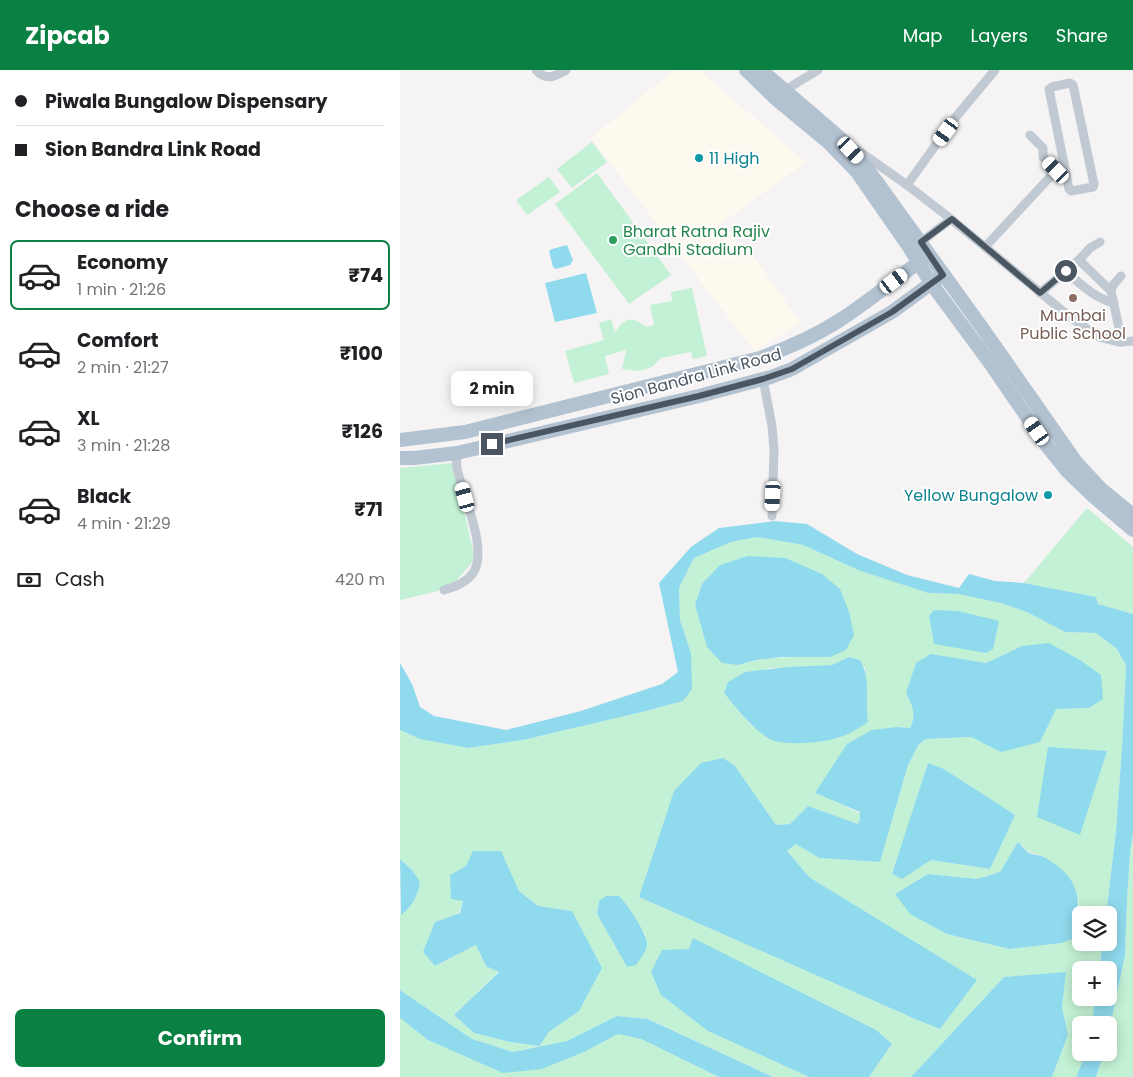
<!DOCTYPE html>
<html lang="en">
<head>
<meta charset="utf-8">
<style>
  body { margin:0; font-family:Poppins,sans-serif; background:#f2f2f2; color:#202124; height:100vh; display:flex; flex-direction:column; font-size:19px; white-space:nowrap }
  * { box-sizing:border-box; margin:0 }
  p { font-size:16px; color:#757577 }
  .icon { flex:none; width:28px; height:28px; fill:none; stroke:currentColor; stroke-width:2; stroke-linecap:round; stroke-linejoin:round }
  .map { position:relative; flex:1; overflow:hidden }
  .drawer { display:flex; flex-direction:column; background:#fff; width:400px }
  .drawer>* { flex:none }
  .banner { display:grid; align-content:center; height:110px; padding:0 15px; background:#fff }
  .fabs { position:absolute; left:672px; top:836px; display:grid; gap:10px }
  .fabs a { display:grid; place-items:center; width:45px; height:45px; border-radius:8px; background:#fff; box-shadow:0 2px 12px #0003; font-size:25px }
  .end { position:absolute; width:22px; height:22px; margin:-11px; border:6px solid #4a5661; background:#fff; box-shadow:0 0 0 2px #fff }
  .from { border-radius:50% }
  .bubble { position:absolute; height:35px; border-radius:8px; background:#fff; box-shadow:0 2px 12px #0003; font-size:16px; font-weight:700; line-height:35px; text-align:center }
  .car { position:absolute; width:15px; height:30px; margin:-15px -8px; border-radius:6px; box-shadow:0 0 4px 1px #0007; background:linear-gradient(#fff 24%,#345 0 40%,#fff 0 76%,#345 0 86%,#fff 0) }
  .banner b { display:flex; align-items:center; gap:18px; height:48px; font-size:19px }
  .banner b+b { border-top:1px solid #e0e0e0 }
  .banner i { width:12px; height:12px; background:#202124 }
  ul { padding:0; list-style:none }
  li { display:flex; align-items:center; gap:15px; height:70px; margin:0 10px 8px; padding:0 5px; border:2px solid transparent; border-radius:8px }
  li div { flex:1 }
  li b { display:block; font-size:19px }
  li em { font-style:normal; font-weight:700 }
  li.active { border-color:#0b8043 }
  li>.icon { width:45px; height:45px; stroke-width:1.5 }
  h2 { padding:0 15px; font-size:22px; line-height:60px }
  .pay { display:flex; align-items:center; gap:12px; height:55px; padding:0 15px; font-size:19px }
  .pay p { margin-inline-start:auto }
  .action { display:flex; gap:10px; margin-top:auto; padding:10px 15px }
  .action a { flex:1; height:58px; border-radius:8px; background:#0b8043; color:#fff; font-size:20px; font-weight:700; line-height:58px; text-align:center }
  header { display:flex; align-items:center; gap:30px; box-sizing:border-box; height:70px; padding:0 25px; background:#0b8043; color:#fff }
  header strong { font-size:24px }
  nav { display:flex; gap:28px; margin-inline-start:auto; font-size:18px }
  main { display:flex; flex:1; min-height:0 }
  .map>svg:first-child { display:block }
  .commercial { fill:#fdf9ef }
  .green { fill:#c3f1d5; fill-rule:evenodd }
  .water { fill:#90daee }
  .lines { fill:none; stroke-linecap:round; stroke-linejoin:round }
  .street { stroke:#c1cad2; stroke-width:9 }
  .primary { stroke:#b3c2d1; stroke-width:14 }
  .route { stroke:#4a5661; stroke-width:6 }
  .culture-dot { fill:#0f9aa8; stroke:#fff; stroke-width:2 }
  .leisure-dot { fill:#2e9e5b; stroke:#fff; stroke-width:2 }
  .education-dot { fill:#8d6e63; stroke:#fff; stroke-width:2 }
  .labels { text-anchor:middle; stroke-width:4; stroke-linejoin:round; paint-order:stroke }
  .culture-label { font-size:16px; fill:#0d838f; stroke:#fff; text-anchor:start }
  .leisure-label { font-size:16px; fill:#27864d; stroke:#fff; text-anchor:start }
  .education-label { font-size:16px; fill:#785e54; stroke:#fff }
  .street-label { font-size:16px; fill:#4a5661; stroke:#fff }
</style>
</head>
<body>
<header>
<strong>Zipcab</strong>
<nav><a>Map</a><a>Layers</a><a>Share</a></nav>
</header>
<main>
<section class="drawer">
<div class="banner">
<b><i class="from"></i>Piwala Bungalow Dispensary</b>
<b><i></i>Sion Bandra Link Road</b>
</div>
<h2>Choose a ride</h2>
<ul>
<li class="active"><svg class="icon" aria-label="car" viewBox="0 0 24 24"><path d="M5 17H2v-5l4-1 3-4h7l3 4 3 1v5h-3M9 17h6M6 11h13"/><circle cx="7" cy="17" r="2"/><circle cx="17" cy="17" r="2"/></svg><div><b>Economy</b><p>1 min · 21:26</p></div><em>₹74</em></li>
<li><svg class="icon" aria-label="car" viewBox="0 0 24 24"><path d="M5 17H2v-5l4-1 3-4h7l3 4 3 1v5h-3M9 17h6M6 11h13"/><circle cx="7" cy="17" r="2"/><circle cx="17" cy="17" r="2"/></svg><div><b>Comfort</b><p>2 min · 21:27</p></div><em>₹100</em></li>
<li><svg class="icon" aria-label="car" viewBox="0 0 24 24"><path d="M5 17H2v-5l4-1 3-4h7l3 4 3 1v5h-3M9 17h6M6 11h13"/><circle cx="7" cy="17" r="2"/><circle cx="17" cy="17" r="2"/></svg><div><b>XL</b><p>3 min · 21:28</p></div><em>₹126</em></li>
<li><svg class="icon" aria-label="car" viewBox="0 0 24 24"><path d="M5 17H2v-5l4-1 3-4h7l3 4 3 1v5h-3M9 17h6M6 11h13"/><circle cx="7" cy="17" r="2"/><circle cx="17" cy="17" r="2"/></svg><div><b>Black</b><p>4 min · 21:29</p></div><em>₹71</em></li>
</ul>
<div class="pay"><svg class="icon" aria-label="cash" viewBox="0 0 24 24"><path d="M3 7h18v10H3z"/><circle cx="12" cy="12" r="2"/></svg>Cash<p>420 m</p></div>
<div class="action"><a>Confirm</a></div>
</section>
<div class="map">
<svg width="733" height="1007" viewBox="0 0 733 1007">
  <rect width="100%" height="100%" fill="#f5f3f3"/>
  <path class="commercial" d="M 274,0 L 299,0 L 406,92 L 321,154 L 356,190 L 401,253 L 354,281 L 191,68 Z"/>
  <g class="green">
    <path d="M 192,72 L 207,92 L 172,118 L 157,99 Z"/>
    <path d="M 197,103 L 271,205 L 229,234 L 155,134 Z"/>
    <path d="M 149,107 L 160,122 L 127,145 L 116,130 Z"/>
    <path d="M 292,218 L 307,286 L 293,289 L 291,282 L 261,288 L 252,297 L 240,301 L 222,299 L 226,280 L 205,286 L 209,304 L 174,313 L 165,281 L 204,270 L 199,253 L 211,249 L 215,262 C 226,247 231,246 246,257 L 254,255 L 250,235 L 272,231 L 271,222 Z"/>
    <path d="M 53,393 L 75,489 L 56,511 L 38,521 L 0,530 L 0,398 Z"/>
    <path d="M 687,438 L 733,477 L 733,544 L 698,534 L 695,527 L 624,513 Z"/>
    <path d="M 357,467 L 403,475 L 458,500 L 528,523 L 558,524 L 601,533 L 627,542 L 665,562 L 696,563 L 717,579 L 726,594 L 722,677 L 716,761 L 706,845 L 681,845 L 681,872 L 703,873 L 699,900 L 681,900 L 681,928 L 695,928 L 692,955 L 681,955 L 681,982 L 686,983 L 676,1007 L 652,1007 L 668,965 L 662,937 L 665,903 L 604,907 L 511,1007 L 469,1007 L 492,974 L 293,869 L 289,879 L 308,961 L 409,1007 L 373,1007 L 249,949 L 217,946 L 167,971 L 113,982 L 72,969 L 0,920 L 0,845 L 12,800 L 0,789 L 0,660 L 20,669 L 68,678 L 123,670 L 242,642 L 283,631 L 291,583 L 280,550 L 279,518 L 294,488 L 331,472 ZM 302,514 L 408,587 C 383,587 362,588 338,595 L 307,577 L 295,535 ZM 622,576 L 689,638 L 655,639 L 580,672 L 571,667 L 526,669 L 519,674 L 508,695 L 480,792 L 419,788 L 396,774 L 387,781 L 409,807 L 576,910 L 540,959 L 515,949 L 239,827 L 335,696 L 376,755 L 390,754 L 408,736 L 458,754 L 460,750 L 460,743 L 416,723 L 497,657 L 510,658 C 517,645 512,635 506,623 L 565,590 L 586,593 ZM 449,587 L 465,597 C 467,615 465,633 468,652 L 436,669 L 395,673 L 353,657 L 338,641 L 324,623 L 369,598 L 432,595 ZM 528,693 L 544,699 L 614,745 L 590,799 L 531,790 L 493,804 ZM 618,772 L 629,782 L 643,786 L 679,831 L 675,867 L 662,873 L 608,879 L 547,864 L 495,824 L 528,804 L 577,809 L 600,802 ZM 101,782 L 119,821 L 138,836 L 172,841 L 179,941 L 149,962 L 138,976 L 110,972 L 74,963 L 54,945 L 99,901 L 86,896 L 76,875 L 36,896 L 35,852 L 59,843 L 63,831 L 51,805 L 66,796 ZM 199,831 L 236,851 L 246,865 L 227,897 L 197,844 Z"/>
    <path d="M 733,762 L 733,1007 L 696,1007 L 704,983 L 709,982 L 709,962 L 725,885 L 727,832 L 730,783 Z"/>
    <path d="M 0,948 L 28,970 L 142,999 L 184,982 L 218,964 L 241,969 L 319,1007 L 0,1007 Z"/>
  </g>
  <g class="water">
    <path d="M 167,175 L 173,190 L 170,195 L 156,199 L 153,197 L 149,181 L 152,179 Z"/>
    <path d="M 186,203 L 197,243 L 155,252 L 145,213 Z"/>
    <path d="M 375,451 L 407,454 L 457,484 L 507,505 L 559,518 L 569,504 L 595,511 L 624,513 L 696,527 L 698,534 L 733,544 L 733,762 L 730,783 L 727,832 L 725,885 L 709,962 L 709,955 L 692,955 L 695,928 L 709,928 L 709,900 L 699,900 L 703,873 L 709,872 L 709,845 L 706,845 L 716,761 L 722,677 L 726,595 L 717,579 L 696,563 L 665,562 L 627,542 L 601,533 L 558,524 L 528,523 L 458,500 L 403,475 L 357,467 L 331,472 L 294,488 L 279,518 L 280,550 L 291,583 L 292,619 L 283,631 L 242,642 L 123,670 L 68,678 L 20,669 L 0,660 L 0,593 L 12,614 L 20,637 L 34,646 L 106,660 L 181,641 L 262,614 L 278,602 L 259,513 L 291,477 L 319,458 Z"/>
    <path d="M 348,486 L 385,488 L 422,504 L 440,519 L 449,542 L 454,565 L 446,580 L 430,587 L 381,587 L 357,590 L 338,595 L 322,593 L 307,577 L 295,535 L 302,514 L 320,495 Z"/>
    <path d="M 534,540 L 558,541 L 599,551 L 593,579 L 586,583 L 534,574 L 529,546 Z"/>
    <path d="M 649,573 L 680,590 L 701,605 L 703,629 L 689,638 L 656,639 L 640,672 L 601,682 L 571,667 L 526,669 L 519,674 L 508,695 L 480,792 L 419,788 L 396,774 L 387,781 L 409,807 L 577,910 L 540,959 L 515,949 L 239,827 L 274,721 L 301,693 L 323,688 L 335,696 L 376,755 L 390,754 L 408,736 L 458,754 L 460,750 L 460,742 L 415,723 L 447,674 L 472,660 L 497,657 L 510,658 C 517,645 512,635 506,623 L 516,593 L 531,584 L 586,593 L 622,576 Z"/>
    <path d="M 449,587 L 460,590 C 471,606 465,632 468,652 C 458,659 448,665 437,668 C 422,673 389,675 375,671 C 358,666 335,637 324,623 L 328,612 L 345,602 L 387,597 L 432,595 Z"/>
    <path d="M 648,677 L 707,681 L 680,765 L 637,747 Z"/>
    <path d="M 528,693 L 544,699 L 615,745 L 590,799 L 531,790 L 502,809 L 492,804 Z"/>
    <path d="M 618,772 C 621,775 625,780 629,783 C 634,785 640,785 644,787 C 682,809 681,829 675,868 L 662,873 L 609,879 L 547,864 L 510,844 L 495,824 L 528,804 L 577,809 L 600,802 Z"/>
    <path d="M 73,781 L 101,781 L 119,821 L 138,836 L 172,841 L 202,898 L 179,941 L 149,962 L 139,976 L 110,972 L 74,963 L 54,945 L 99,902 L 86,896 L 76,875 L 35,896 L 23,882 L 35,852 L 60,843 L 63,831 L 51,829 L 50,805 L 66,796 Z"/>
    <path d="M 0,789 L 12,800 L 20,812 C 18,825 12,837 1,845 Z"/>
    <path d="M 206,826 L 219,826 C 226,832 248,865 247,874 C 247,881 240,889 236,895 L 227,897 L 197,844 L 199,831 Z"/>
    <path d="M 293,868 L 476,960 L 492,974 L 469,1007 L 409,1007 L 308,961 L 261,925 L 251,902 L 262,880 L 289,879 Z"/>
    <path d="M 666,902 L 662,937 L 668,965 L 652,1007 L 511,1007 L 604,907 Z"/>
    <path d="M 0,920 L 72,969 L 113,982 L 167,971 L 217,946 L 248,949 L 373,1007 L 319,1007 L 241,969 L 218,964 L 184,982 L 142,999 L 103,1003 L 28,970 L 0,948 Z"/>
    <path d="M 686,983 L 704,983 L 696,1007 L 676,1007 Z"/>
  </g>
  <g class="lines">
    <g class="street">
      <path d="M 136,0 C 146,11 154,7 166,0"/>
      <path d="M 670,13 L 673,15 L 694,114 L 693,117 L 671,121 L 669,119 L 649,19 L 652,17 Z"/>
      <path d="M 382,22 L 418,0"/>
      <path d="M 630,65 L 643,78 L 643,87 L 657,100"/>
      <path d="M 456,79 L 507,115 L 551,149 L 670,247 L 699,267 L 720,272 L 733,271"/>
      <path d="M 507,115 L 555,48 L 595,0"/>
      <path d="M 521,172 L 551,149"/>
      <path d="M 585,177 L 664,92"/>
      <path d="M 679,190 L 711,221"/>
      <path d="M 665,201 C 681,214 694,228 714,233"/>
      <path d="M 721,206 L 713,215 L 711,221 L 722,272"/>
      <path d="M 640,223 L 679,190 L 690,178 L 700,172"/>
      <path d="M 363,309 L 372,356 L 374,380 L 372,446"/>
      <path d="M 44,520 C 55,517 66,513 73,503 C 89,480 62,424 57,398 C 56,393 57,388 57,383"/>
    </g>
    <g class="primary">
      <path d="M 346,0 L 375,28 L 428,72 L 457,102 L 509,177 L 531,213 L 590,293 L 647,376 L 668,402 L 693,426 L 733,460"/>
      <path d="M 361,0 L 438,66 L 464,94 L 583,259 L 676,392 L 701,419 L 733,445"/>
      <path d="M 0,370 L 65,362 L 360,288 C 388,278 415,266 440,250 C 470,231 496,208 525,188"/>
      <path d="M 0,388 L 14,388 L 57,383 L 299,326 L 371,307 L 392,299 L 478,250 L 492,242 L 537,209"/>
    </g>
  </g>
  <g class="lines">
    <path class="route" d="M 92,374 L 299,326 L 363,309 L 392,299 L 492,242 L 543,205 L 521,172 L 552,149 L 640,223 L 666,201"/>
  </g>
  <g class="culture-dot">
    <circle cx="299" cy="88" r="5"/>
    <circle cx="648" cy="425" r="5"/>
  </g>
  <circle class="leisure-dot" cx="213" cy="170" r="5"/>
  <circle class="education-dot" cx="673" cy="228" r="5"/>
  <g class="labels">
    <g class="culture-label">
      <text x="309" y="94">11 High</text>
      <text x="638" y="431" text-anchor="end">Yellow Bungalow</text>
    </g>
    <g class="leisure-label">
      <text x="223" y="167">Bharat Ratna Rajiv<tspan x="223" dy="18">Gandhi Stadium</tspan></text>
    </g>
    <g class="education-label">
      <text x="673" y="251">Mumbai<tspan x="673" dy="18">Public School</tspan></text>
    </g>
    <g class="street-label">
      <text transform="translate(296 306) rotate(-15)" y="6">Sion Bandra Link Road</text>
    </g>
  </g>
</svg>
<div class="fabs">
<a><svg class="icon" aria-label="layers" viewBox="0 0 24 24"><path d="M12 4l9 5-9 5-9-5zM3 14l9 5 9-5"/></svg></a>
<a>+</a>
<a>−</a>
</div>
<i class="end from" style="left:666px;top:201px"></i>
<i class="end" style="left:92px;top:374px"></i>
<div class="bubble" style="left:51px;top:301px;width:82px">2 min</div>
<i class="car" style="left:546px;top:62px;rotate:216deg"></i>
<i class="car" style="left:451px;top:80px;rotate:137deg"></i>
<i class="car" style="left:656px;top:100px;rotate:316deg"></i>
<i class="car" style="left:494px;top:211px;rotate:53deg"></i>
<i class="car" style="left:637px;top:361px;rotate:325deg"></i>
<i class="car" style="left:373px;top:426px;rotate:183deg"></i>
<i class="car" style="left:65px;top:427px;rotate:345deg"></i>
</div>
</main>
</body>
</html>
